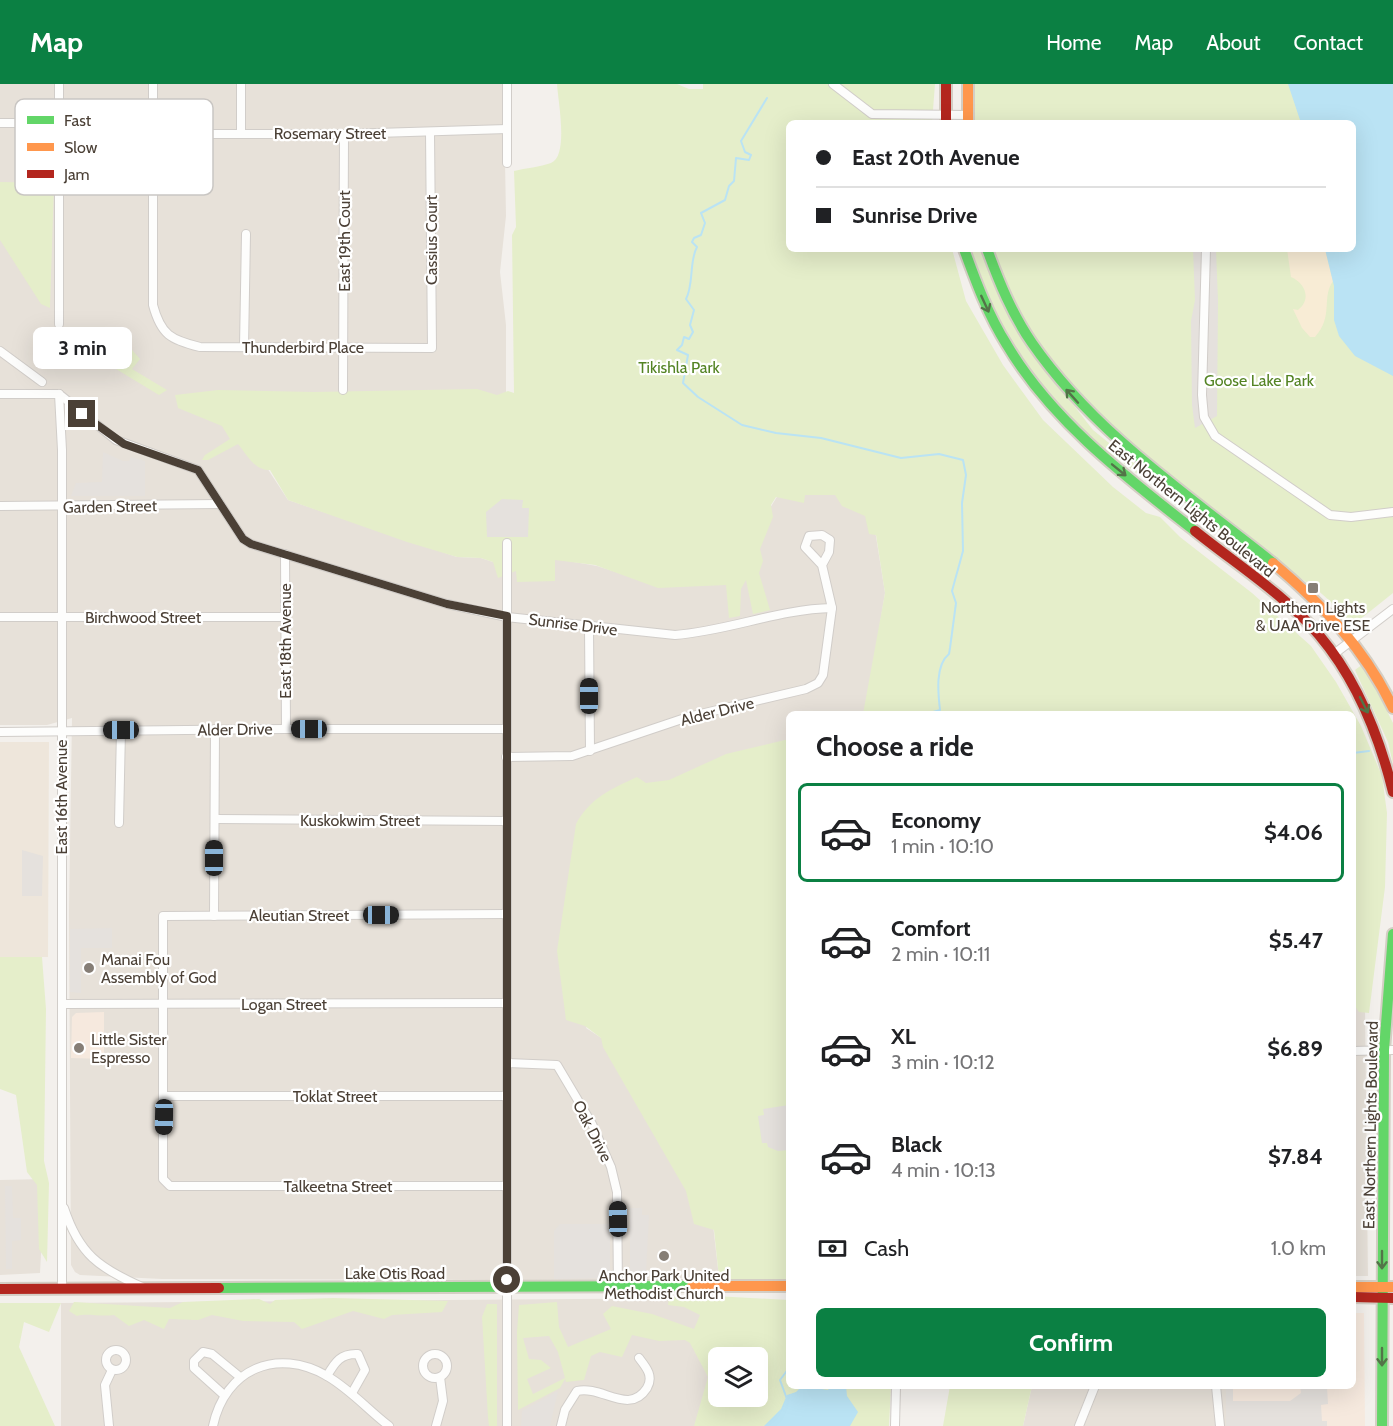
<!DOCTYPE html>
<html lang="en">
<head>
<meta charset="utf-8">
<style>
  body { margin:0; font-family:Cabin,sans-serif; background:#f6f6f6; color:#202124; height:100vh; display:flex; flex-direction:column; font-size:22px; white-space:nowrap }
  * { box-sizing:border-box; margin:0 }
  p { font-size:20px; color:#757577 }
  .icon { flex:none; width:33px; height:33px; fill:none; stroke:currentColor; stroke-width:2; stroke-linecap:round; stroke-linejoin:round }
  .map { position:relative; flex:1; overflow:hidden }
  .drawer { position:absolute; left:786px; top:627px; width:570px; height:678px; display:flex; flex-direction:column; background:#fff; border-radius:9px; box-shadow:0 6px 24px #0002 }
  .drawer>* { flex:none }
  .top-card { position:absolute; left:786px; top:36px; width:570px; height:132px; border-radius:9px; box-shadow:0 6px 24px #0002; display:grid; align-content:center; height:132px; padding:0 30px; background:#fff }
  .fabs { position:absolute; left:708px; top:1263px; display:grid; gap:12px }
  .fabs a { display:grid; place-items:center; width:60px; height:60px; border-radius:9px; background:#fff; box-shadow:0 6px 24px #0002; font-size:30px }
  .end { position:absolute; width:27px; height:27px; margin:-14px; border:8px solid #4b4036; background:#fff; box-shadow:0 0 0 3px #fff }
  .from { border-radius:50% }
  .bubble { position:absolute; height:42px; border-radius:9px; background:#fff; box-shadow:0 6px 24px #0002; font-size:20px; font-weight:800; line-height:42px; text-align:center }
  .car { position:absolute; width:18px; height:36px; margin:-18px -9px; border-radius:8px; box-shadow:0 0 4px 2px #0007; background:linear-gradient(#222 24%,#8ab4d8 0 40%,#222 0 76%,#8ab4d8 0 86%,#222 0) }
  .top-card b { display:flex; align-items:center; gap:21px; height:57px; font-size:22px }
  .top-card b+b { border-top:2px solid #e0e0e0 }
  .top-card i { width:15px; height:15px; background:#202124 }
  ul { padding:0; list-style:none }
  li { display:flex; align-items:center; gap:18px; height:99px; margin:0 12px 9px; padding:0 18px; border:3px solid transparent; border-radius:9px }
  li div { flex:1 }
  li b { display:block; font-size:22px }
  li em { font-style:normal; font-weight:800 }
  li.selected { border-color:#0b8043 }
  li>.icon { width:54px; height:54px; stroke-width:1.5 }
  h2 { padding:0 30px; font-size:27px; line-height:72px }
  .pay { display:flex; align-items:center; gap:15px; height:66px; padding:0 30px; font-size:22px }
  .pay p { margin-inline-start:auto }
  .button { display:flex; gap:12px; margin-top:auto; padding:12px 30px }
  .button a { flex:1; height:69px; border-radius:9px; background:#0b8043; color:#fff; font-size:24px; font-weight:800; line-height:69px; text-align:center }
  header { display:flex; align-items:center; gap:36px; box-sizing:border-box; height:84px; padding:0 30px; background:#0b8043; color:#fff }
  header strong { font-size:28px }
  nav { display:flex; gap:33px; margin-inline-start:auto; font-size:21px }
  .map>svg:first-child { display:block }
  .residential { fill:#e7e1d9 }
  .commercial { fill:#f6e9de }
  .education { fill:#eee6db }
  .green { fill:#e5eeca; fill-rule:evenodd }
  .sand { fill:#f8ecd5 }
  .parking { fill:#e5e1dd }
  .water { fill:#bae3f4 }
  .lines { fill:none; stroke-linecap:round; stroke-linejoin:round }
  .stream { stroke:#bae3f4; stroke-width:2 }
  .street-casing { stroke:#d1cdc9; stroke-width:10 }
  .fast-casing { stroke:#d4cec4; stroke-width:14 }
  .slow-casing { stroke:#d4cec4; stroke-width:14 }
  .jam-casing { stroke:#d4cec4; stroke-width:14 }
  .street { stroke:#fdfdfc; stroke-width:8 }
  .fast { stroke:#63d668; stroke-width:10 }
  .slow { stroke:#ff974d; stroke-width:10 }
  .jam { stroke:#b3261e; stroke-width:10 }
  .oneway { stroke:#537448 }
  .route { stroke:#4b4036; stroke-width:8 }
  .poi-dot { fill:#867e76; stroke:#fff; stroke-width:2 }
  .labels { text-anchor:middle; stroke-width:4.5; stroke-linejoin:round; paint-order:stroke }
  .street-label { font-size:16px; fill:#4b4036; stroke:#fff }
  .park-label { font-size:16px; fill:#538323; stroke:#fff }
  .poi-label { font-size:16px; fill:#4b4036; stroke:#fff }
  .key { fill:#fff; stroke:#c9c6c3; stroke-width:1.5 }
  .key-label { font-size:16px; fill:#4b4036 }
</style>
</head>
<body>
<header>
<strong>Map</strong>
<nav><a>Home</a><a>Map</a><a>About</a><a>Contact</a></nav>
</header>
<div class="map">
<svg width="1393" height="1342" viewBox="0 0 1393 1342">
  <rect width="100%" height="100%" fill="#f3f0ec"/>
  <g class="residential">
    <path d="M 0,0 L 502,0 L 502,57 L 505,77 L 506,132 L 500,188 L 506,241 L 506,311 L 241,344 L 288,416 L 457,473 L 481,474 L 493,478 L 525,478 L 540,472 L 597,482 L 660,502 L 724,498 L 780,408 L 835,404 L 874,440 L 885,509 L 865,630 L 789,630 L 789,668 L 586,944 L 609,959 L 709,1105 L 719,1194 L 521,1196 L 162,1195 L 80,1191 L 75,1188 L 71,1181 L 69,828 L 72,634 L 47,641 L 0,641 Z"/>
    <path d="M 1353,908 L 1365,923 L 1368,1192 L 1353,1192 Z"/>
    <path d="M 45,1095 L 40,1189 L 0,1191 L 0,1096 Z"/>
    <path d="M 717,1214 L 718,1312 L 722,1342 L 61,1342 L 61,1219 Z"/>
    <path d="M 1032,1302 L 1226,1302 L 1226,1342 L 1023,1342 Z"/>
  </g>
  <g class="commercial">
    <path d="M 104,928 L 104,975 L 71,974 L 72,933 L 76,929 Z"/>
    <path d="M 1353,1229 L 1364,1229 L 1365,1342 L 1226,1342 L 1226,1302 L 1353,1302 Z"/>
  </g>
  <path class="education" d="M 0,658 L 49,658 L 48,873 L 0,873 Z"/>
  <g class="green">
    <path d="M 557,0 L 677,0 L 689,5 L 703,5 L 703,0 L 935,0 L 932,39 L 789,39 L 789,165 L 952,165 L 966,217 L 1003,281 L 1043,336 L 1113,403 L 1146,429 L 1160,433 L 1180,453 L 1252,509 L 1311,562 L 1336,598 L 1361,642 L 1382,692 L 1387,729 L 1385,803 L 1369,929 L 1359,928 L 1353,919 L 1353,630 L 863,630 L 885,509 L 876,451 L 869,450 L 865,432 L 842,422 L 835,411 L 805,411 L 804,419 L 776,413 L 771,421 L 773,433 L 760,465 L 763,477 L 759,489 L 770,526 L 753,530 L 746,496 L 741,505 L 740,532 L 729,534 L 726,501 L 658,504 L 595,481 L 555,476 L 555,497 L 517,498 L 516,487 L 498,494 L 493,478 L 481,474 L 457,473 L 407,458 L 288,416 L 270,386 C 254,386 247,371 238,360 L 208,376 L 202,376 L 205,371 L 230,355 L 222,342 L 178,324 L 175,311 L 218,306 L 314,308 L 477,305 L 497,311 L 508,307 L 514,309 L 512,151 L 516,143 L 514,87 C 526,84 540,83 551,79 C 569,72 558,17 557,0 Z"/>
    <path d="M 972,0 L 1393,0 L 1393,509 L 1358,537 L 1352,540 C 1331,517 1316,502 1288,487 L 1118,351 L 1054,285 L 1016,225 L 992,165 L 1353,165 L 1353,39 L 973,39 Z"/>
    <path d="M 0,98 L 54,99 L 50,224 L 41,220 L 0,156 Z"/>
    <path d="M 971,165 L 984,165 L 1032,268 L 1093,346 L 1146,389 L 1145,396 L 1116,373 L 1103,368 L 1061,327 L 1017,268 L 996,231 Z"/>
    <path d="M 119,251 L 140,275 L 132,285 L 167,306 L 159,311 L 78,262 L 91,254 Z"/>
    <path d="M 1363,580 L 1393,639 L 1393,680 L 1388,658 L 1355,586 Z"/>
    <path d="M 789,655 L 789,1202 L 720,1203 L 714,1146 L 694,1140 L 686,1107 L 603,963 L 601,954 L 585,942 L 566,936 L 557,867 L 576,740 C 590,714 611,705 637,693 L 646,699 L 669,696 L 726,670 Z"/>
    <path d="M 0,873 L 42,873 L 46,925 L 44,1077 L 49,1099 L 47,1178 L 39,1165 L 37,1101 L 27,1088 L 16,1011 L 0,1005 Z"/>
    <path d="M 714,1212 L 789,1216 L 789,1302 L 891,1302 L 889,1342 L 694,1342 L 708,1293 L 690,1259 L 685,1256 L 659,1257 L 632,1251 L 622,1273 L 600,1268 L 591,1272 L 584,1296 L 566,1298 L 565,1295 L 560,1304 L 518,1326 L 517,1248 L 519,1221 L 557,1218 L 559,1243 L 568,1263 L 611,1245 L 603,1230 L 612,1222 L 652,1230 L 694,1245 L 700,1231 L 684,1223 L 668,1221 L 669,1213 ZM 549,1252 L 558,1268 L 565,1294 L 533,1310 L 527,1295 L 551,1284 L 541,1276 L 529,1275 L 523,1254 ZM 718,1274 L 758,1274 L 758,1312 L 718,1312 Z"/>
    <path d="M 333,1214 L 448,1217 L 442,1228 L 392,1231 L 384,1235 L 353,1227 L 302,1245 L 294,1238 L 243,1237 L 212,1231 L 198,1236 L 169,1235 L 164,1245 L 144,1236 L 129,1242 L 114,1231 C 101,1233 86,1229 77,1232 L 69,1227 L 74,1218 L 170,1224 L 183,1218 L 259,1215 L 270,1220 L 275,1216 Z"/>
    <path d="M 0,1219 L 61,1219 L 49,1248 L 24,1238 L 19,1263 L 55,1342 L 0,1342 Z"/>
    <path d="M 487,1220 L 497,1220 L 497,1342 L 489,1342 L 488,1333 L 482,1233 Z"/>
    <path d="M 950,1302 L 1032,1302 L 1023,1342 L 943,1342 Z"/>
  </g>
  <path class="sand" d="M 1287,165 L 1325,165 L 1333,197 C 1321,214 1334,232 1315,253 L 1310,253 L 1302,244 L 1293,225 L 1298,226 C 1312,215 1305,199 1291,193 Z"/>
  <g class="parking">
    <path d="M 1193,165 L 1216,165 L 1218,217 L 1217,332 L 1195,344 L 1192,321 L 1191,237 L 1195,216 Z"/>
    <path d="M 103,368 L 123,377 L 129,377 L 131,373 L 145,377 L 145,412 L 71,412 L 76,399 L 102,398 Z"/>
    <path d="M 502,415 L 523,416 L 522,424 L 529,424 L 528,453 L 487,453 L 486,428 Z"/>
    <path d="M 22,766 L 43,772 L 42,812 L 22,812 Z"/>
    <path d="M 112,844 L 112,864 L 81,864 L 81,909 L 70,908 L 70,845 Z"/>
    <path d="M 789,1021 L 789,1066 L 778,1067 L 768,1063 L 767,1059 L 762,1059 L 758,1032 L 764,1031 L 763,1025 Z"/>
    <path d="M 5,1102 L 12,1102 L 13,1134 L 21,1134 L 21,1156 L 12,1157 L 12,1185 L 6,1185 Z"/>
    <path d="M 630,1124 L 642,1124 L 642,1131 L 649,1131 L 646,1188 L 630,1188 Z"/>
    <path d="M 560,1140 L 610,1140 L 610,1194 L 554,1195 L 554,1147 Z"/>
    <path d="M 1226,1302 L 1233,1302 L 1233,1317 L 1290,1317 L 1301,1309 L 1300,1302 L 1327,1302 L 1328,1320 L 1321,1321 L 1322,1337 L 1327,1337 L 1327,1342 L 1226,1342 Z"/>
    <path d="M 558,1307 L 550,1342 L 521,1342 L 522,1327 Z"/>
  </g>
  <g class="water">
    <path d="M 1288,0 L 1393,0 L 1393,292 L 1355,272 L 1339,252 L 1334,236 L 1334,202 L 1325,165 L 1353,165 L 1353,39 L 1301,39 Z"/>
    <path d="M 802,1302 L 828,1306 L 831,1302 L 846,1302 L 847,1312 L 858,1328 L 850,1342 L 764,1342 L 781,1325 L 787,1311 L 796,1308 Z"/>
  </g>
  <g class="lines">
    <g class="stream">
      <path d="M 767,14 L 741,57 L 745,68 L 751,71 L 749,76 L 736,74 L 734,97 L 729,102 L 725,116 L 701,129 L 705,139 L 701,151 L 694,154 L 692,158 L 697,163 C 689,177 694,200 686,215 L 694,226 L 690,241 L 693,248 L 689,255 L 684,253 L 682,261 L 677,266 L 688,271 L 683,299 L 698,313 L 742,341 L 776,349 L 821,354 L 901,374 L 939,370 L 963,376 L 966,391 L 962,419 L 963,467 L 952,507 L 956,519 L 950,564 L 949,570 C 935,581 938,609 940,626 L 926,630"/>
      <path d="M 1353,669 L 1369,667"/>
      <path d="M 787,1315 L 780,1296 L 789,1284"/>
    </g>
    <defs>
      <g id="street">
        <path d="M 59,0 L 59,240"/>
        <path d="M 153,0 L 153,221 C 161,251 171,256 200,263 L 432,264 L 430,48"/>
        <path d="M 241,0 L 241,50"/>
        <path d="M 507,0 L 507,79"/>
        <path d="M 833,0 L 872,30 L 968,31"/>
        <path d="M 0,39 L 59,39"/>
        <path d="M 153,50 L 344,50 L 507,45"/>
        <path d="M 1206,165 L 1202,311 L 1204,333 L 1215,352 L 1330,431 L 1351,433 L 1393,428"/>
        <path d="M 244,263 L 246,150"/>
        <path d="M 0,267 L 42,298"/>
        <path d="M 343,306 L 344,50"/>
        <path d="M 0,310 L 59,310"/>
        <path d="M 59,310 L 62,366 L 62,1205"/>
        <path d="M 59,310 L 116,356 L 198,386 L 243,455 L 251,460 L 447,520 L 507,533 L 675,551 C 728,547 779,525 832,524"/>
        <path d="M 0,422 L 220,420"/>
        <path d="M 285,470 L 286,645"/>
        <path d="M 0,533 L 286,533"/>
        <path d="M 589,543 L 590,667"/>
        <path d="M 1334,570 L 1393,525"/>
        <path d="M 0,648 L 286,645 L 506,645"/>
        <path d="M 506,673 L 572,672 L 688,633 L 806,605 L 818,599 L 823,591 L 832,524 L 822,481 L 829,468 L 830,456 L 822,451 L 809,452 L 805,463 L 822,481"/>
        <path d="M 215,735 L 506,737"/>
        <path d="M 119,739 L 121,646"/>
        <path d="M 506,830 L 163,832 L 163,1095 L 170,1102 L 507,1102"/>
        <path d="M 214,832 L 215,645"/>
        <path d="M 62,920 L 507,919"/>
        <path d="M 1353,967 L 1393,966"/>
        <path d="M 507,979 L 557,981 L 592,1040 L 611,1083 L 617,1108 L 618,1204"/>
        <path d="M 164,1012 L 507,1012"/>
        <path d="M 64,1124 C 79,1170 99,1184 142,1203"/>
        <circle cx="116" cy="1276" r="10"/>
        <circle cx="435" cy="1282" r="12"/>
        <path d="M 327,1292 C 335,1278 341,1269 358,1270 L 365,1286 L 352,1309"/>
        <path d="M 1216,1302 L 1220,1342"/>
        <path d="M 224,1311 L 194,1284 L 194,1277 L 203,1268 L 212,1270 L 240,1293"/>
        <path d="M 109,1342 L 105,1301 L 112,1286"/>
        <path d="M 213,1342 C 225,1285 277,1263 327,1292 C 351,1306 368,1326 389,1342"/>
        <path d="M 436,1342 L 443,1317 L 440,1293"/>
        <path d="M 507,1342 L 507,459"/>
        <path d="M 561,1342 L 565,1326 L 577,1307 C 602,1301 629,1332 647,1304 C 654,1292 646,1283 639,1274"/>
        <path d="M 895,1342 L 896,1302"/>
        <path d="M 1079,1342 L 1095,1302"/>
      </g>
      <g id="fast">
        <path d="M 964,165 C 976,198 988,231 1007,261 C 1052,337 1126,393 1195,447"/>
        <path d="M 987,165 C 999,198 1012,230 1032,259 C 1095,350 1188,411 1273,479"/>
        <path d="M 219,1204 L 692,1202"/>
        <path d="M 1382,1342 L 1384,966 L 1393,850"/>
      </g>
      <g id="slow">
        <path d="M 968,0 L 968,39"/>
        <path d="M 1273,479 C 1323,521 1365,565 1393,624"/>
        <path d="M 692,1202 L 789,1202"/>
        <path d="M 1353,1203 L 1393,1203"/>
      </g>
      <g id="jam">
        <path d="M 946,0 L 946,39"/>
        <path d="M 1195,447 C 1236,480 1285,511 1319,551 C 1357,596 1379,651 1393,708"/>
        <path d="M 0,1205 L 219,1204"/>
        <path d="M 1353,1213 L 1393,1214"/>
      </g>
    </defs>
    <use href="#street" class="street-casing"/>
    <use href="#fast" class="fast-casing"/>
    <use href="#slow" class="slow-casing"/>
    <use href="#jam" class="jam-casing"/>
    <use href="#street" class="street"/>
    <use href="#fast" class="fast"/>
    <use href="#slow" class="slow"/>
    <use href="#jam" class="jam"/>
  </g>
  <defs><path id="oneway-shaft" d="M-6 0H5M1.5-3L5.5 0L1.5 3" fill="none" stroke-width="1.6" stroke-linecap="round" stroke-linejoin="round" transform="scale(1.5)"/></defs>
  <g class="oneway">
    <use href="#oneway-shaft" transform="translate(985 220) rotate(65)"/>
    <use href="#oneway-shaft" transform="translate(1072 312) rotate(-132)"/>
    <use href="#oneway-shaft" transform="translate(1119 386) rotate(39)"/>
    <use href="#oneway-shaft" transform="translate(1364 621) rotate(63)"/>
    <use href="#oneway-shaft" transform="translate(1382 1176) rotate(90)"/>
    <use href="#oneway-shaft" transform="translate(1382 1273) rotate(90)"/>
  </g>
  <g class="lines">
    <path class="route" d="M 82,330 L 124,360 L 198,386 L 243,455 L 251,460 L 447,520 L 507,532 L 507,1196"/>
  </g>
  <g class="poi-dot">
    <rect x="1307" y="498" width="12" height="12" rx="3"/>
    <circle cx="89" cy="884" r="6"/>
    <circle cx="79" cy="964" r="6"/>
    <circle cx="664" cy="1172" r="6"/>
  </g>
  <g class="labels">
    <g class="street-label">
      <text x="330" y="55">Rosemary Street</text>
      <text transform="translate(431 156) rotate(-90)" y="6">Cassius Court</text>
      <text transform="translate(344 157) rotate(-90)" y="6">East 19th Court</text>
      <text x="303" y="269">Thunderbird Place</text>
      <text transform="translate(110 422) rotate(-1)" y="6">Garden Street</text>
      <text transform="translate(1192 424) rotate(39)" y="6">East Northern Lights Boulevard</text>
      <text x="143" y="539">Birchwood Street</text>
      <text transform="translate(573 540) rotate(7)" y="6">Sunrise Drive</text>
      <text transform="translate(285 557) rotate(-90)" y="6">East 18th Avenue</text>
      <text transform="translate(717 627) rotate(-14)" y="6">Alder Drive</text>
      <text transform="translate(235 645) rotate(-1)" y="6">Alder Drive</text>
      <text transform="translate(61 713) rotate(-90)" y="6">East 16th Avenue</text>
      <text x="360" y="742">Kuskokwim Street</text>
      <text x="299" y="837">Aleutian Street</text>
      <text x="284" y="926">Logan Street</text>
      <text x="335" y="1018">Toklat Street</text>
      <text transform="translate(1370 1041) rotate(-89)" y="6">East Northern Lights Boulevard</text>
      <text transform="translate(593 1047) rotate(63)" y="6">Oak Drive</text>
      <text x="338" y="1108">Talkeetna Street</text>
      <text x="395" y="1195">Lake Otis Road</text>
    </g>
    <g class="park-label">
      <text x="679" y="289">Tikishla Park</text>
      <text x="1259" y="302">Goose Lake Park</text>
    </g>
    <g class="poi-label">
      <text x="1313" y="529">Northern Lights<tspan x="1313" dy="18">&amp; UAA Drive ESE</tspan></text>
      <text x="101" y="881" text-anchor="start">Manai Fou<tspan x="101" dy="18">Assembly of God</tspan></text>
      <text x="91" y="961" text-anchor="start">Little Sister<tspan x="91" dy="18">Espresso</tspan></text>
      <text x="664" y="1197">Anchor Park United<tspan x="664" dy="18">Methodist Church</tspan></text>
    </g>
  </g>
  <rect x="15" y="15" width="198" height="96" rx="9" class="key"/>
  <rect x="27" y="32" width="27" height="8" fill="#63d668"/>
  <rect x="27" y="59" width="27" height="8" fill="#ff974d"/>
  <rect x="27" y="86" width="27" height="8" fill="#b3261e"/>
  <g class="key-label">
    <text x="64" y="42">Fast</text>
    <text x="64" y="69">Slow</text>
    <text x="64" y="96">Jam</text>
  </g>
</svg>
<div class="fabs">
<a><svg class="icon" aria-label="layers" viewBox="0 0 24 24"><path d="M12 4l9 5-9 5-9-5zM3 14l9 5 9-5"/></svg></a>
</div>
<i class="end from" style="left:507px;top:1196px"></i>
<i class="end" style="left:82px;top:330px"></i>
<div class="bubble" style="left:33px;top:243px;width:99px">3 min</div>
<i class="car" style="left:589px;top:612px;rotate:0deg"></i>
<i class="car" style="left:309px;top:645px;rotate:270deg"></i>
<i class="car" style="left:121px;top:646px;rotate:270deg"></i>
<i class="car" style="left:214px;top:774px;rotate:0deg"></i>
<i class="car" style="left:381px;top:831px;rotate:90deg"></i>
<i class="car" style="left:164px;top:1033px;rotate:181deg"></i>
<i class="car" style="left:618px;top:1135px;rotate:359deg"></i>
<div class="top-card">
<b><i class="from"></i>East 20th Avenue</b>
<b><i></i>Sunrise Drive</b>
</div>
<section class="drawer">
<h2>Choose a ride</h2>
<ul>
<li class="selected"><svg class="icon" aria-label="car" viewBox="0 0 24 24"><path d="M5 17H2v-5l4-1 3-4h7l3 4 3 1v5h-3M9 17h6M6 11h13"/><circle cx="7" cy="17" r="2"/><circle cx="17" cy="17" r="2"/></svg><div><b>Economy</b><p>1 min · 10:10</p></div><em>$4.06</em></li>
<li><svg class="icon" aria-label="car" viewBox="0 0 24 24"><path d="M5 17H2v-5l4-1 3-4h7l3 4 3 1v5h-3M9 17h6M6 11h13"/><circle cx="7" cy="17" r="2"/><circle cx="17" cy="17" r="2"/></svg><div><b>Comfort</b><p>2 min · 10:11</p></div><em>$5.47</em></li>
<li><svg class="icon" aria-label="car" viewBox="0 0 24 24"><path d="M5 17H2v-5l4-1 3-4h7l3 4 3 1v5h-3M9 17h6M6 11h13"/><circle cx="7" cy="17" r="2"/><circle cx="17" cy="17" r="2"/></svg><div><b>XL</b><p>3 min · 10:12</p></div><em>$6.89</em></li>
<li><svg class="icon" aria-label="car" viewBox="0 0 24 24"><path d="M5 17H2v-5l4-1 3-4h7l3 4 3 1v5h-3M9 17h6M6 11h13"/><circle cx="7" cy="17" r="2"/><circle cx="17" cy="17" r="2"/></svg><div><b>Black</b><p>4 min · 10:13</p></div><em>$7.84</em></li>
</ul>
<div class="pay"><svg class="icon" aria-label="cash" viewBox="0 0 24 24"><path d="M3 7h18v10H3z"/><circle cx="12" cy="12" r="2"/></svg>Cash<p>1.0 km</p></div>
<div class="button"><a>Confirm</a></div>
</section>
</div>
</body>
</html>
